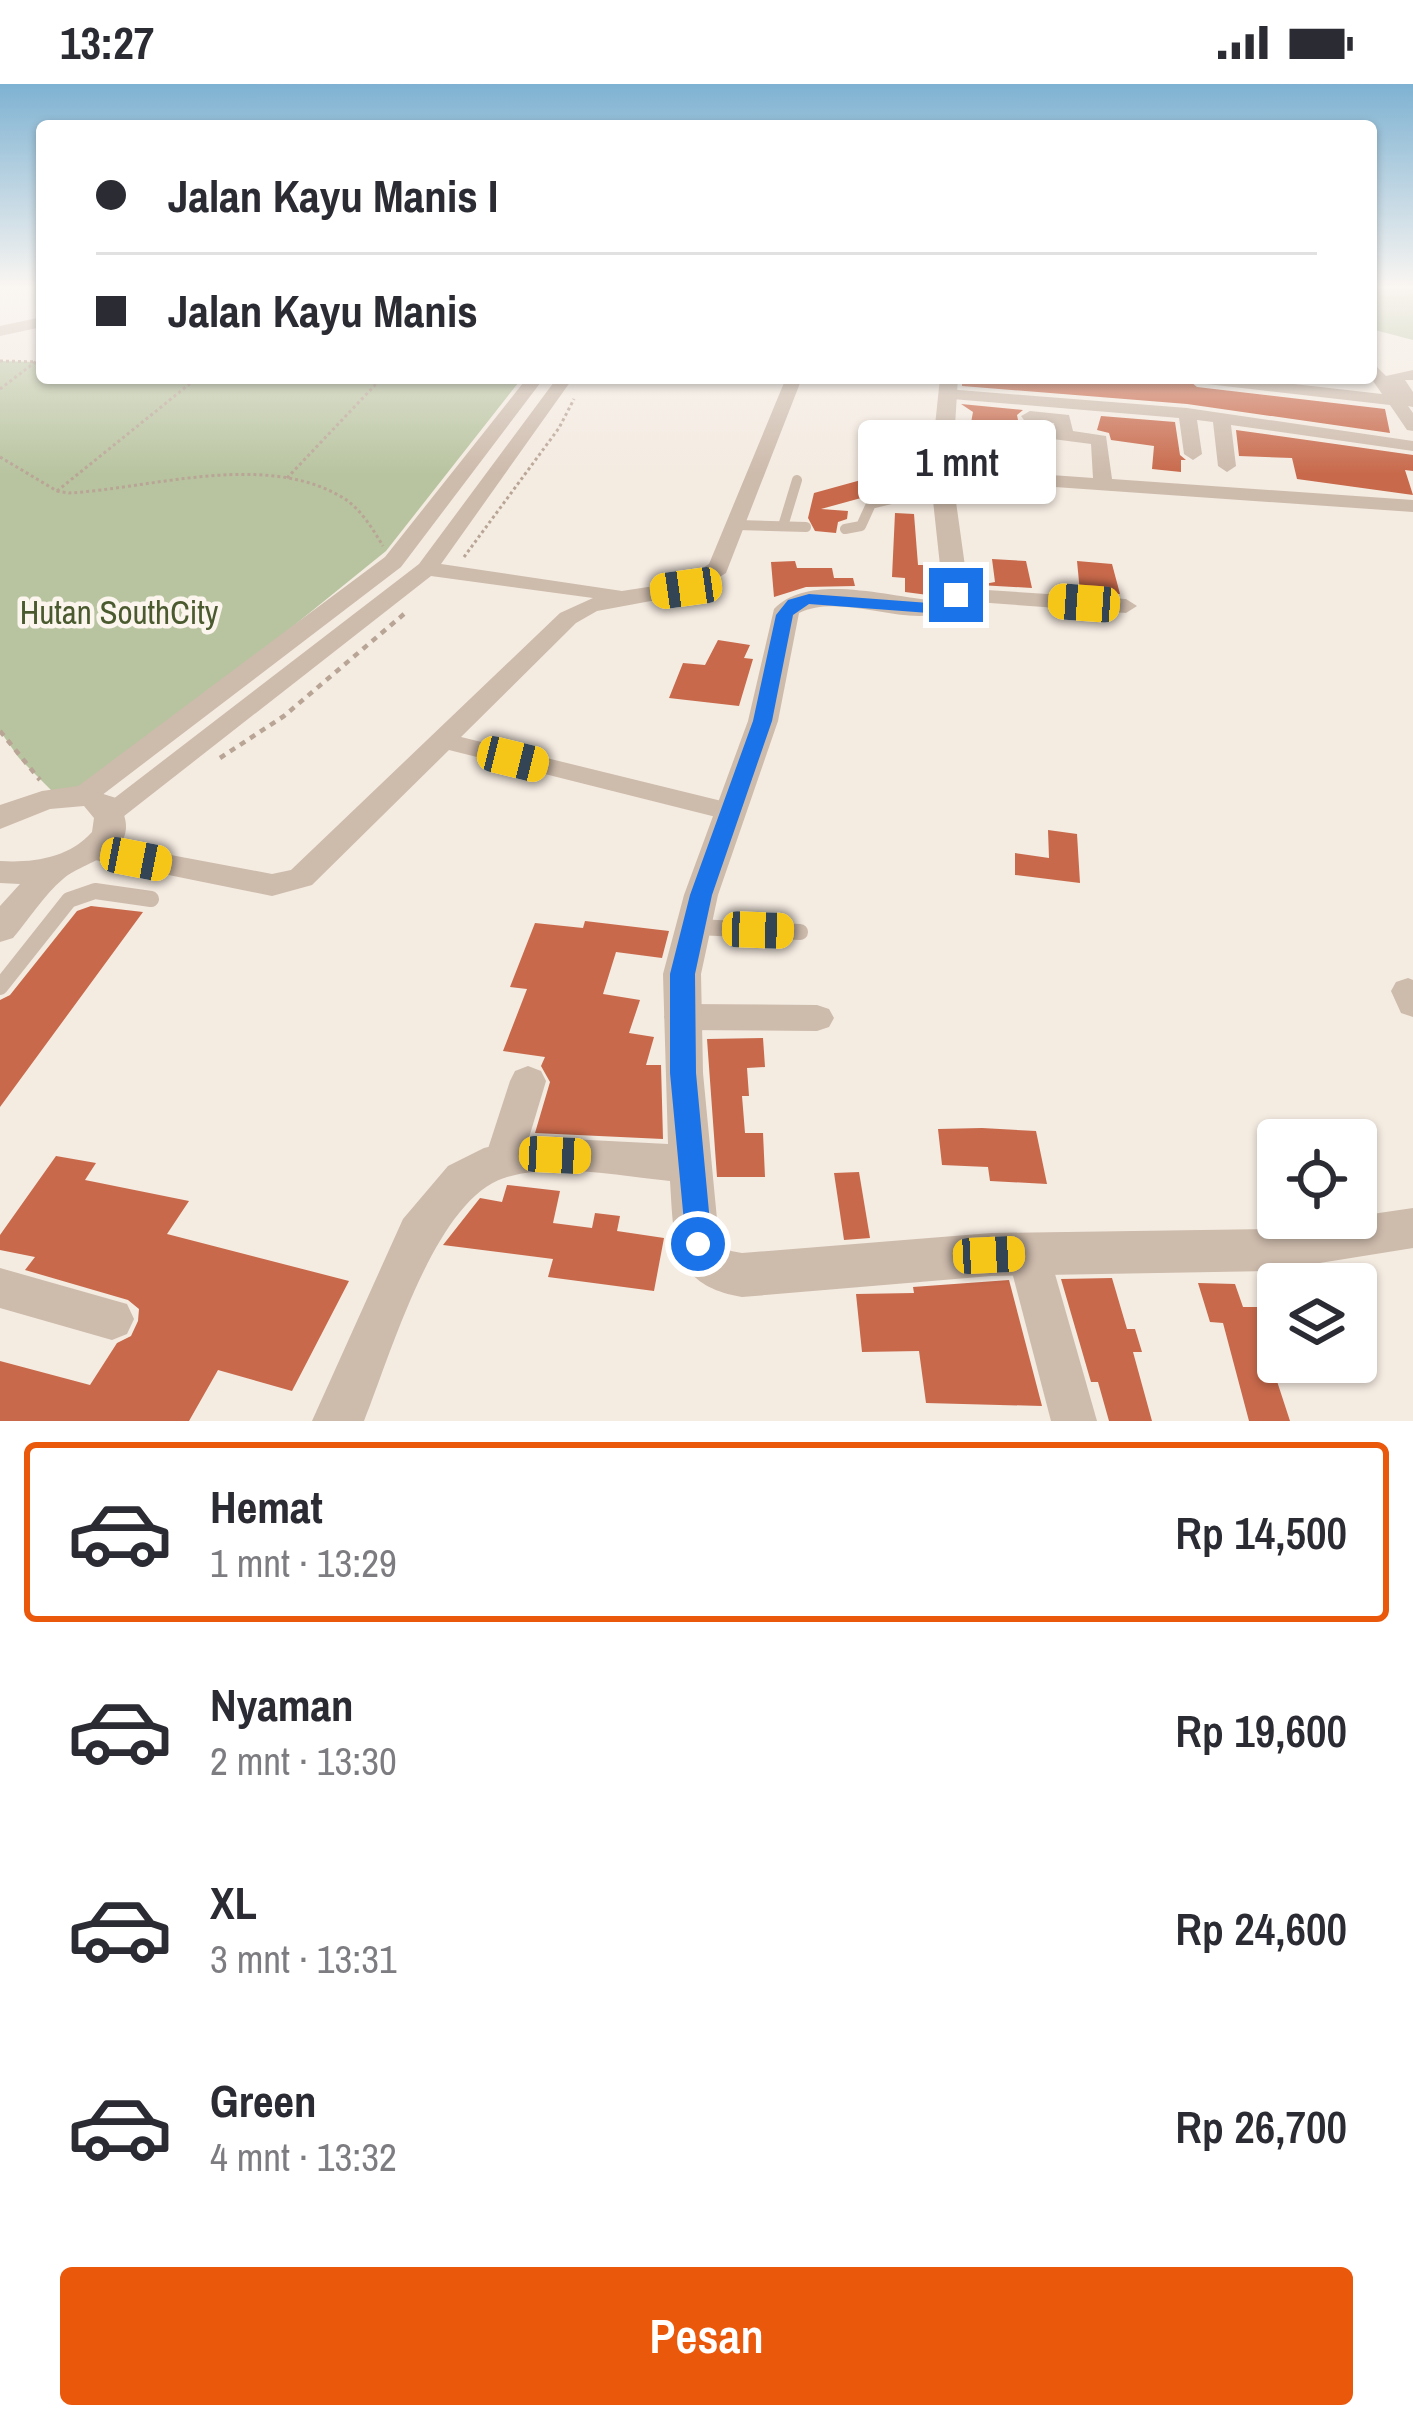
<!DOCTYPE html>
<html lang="id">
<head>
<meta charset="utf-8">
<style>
  body { margin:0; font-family:"Archivo Narrow",sans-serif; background:#f7f7f7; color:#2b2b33; height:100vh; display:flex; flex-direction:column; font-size:45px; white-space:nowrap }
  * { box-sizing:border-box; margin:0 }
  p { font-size:39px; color:#7c7c81 }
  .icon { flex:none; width:66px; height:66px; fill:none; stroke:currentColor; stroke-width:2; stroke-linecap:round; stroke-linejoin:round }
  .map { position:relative; height:1337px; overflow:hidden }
  .side { display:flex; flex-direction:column; background:#fff; flex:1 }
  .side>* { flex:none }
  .hud { position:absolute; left:36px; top:36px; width:1341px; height:264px; border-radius:12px; box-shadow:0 3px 9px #0004; display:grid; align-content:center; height:264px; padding:0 60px; background:#fff }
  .tools { position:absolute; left:1257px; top:1035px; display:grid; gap:24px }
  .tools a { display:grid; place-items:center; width:120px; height:120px; border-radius:12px; background:#fff; box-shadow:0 3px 9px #0004; font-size:60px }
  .end { position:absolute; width:54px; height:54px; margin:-27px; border:15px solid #1a73e8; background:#fff; box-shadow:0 0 0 6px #fff }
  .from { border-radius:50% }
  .bubble { position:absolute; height:84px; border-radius:12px; background:#fff; box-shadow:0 3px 9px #0004; font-size:39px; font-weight:600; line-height:84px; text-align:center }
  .car { position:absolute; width:36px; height:72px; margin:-36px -18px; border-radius:15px; box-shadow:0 0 9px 3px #0007; background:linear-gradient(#f5c518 24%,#345 0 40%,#f5c518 0 76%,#345 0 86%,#f5c518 0) }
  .hud b { display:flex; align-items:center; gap:42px; height:114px; font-size:45px }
  .hud b+b { border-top:3px solid #e1e1e2 }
  .hud i { width:30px; height:30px; background:#2b2b33 }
  ul { padding:21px 0 0; list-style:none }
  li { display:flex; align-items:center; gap:36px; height:180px; margin:0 24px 18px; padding:0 36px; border:6px solid transparent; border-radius:12px }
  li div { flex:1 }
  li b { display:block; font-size:45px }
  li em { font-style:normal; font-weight:600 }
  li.current { border-color:#ea580c }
  li>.icon { width:108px; height:108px; stroke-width:1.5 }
  .button { display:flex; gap:24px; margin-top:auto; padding:24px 60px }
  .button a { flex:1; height:138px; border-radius:12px; background:#ea580c; color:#fff; font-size:48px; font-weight:600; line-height:138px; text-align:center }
  .status { display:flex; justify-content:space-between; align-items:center; height:84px; padding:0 60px; background:#fff; direction:ltr }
  .status svg { height:33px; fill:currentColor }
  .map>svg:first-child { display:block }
  .green { fill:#b8c4a0 }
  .building { fill:#c8694b }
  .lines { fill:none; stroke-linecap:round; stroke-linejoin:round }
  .path-far1 { stroke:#b9a596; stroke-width:3; stroke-dasharray:3 3; stroke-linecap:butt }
  .path { stroke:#b9a596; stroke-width:4.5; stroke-dasharray:6 6; stroke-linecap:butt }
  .service-far1 { stroke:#cdbbac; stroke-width:10 }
  .service { stroke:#cdbbac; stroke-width:16 }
  .minor { fill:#cdbbac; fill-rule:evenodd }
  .tertiary { fill:#cdbbac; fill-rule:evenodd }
  .route { fill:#1a73e8 }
  .labels { text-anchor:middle; stroke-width:9; stroke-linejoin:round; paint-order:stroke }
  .park-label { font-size:33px; fill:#4a5a2e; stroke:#fbf5ee }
</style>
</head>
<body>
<div class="status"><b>13:27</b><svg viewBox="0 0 49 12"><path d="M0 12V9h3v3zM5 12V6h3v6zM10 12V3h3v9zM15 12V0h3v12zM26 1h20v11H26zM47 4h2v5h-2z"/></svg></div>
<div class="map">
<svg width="1413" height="1337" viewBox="0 0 1413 1337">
  <rect width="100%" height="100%" fill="#f4ebe1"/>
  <g class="green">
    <path d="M 1371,203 L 1413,203 L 1413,256 L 1371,245 Z"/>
    <path d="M 42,273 L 42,294 L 522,294 L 386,467 L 83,712 L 57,712 L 19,674 L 0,647 L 0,277 L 36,278 Z"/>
  </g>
  <g class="building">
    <path d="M 962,294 L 1186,294 L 1197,303 L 1385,325 L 1390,349 L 1187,320 L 962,302 Z"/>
    <path d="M 961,320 L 1023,326 L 1017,331 L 1018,336 L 1004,338 L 1004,352 L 1044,361 L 995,360 L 993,368 L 966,365 L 973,328 Z"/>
    <path d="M 1101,332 L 1175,338 L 1180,371 L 1186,376 L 1181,376 L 1181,388 L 1152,385 L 1154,362 L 1111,356 L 1109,349 L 1097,346 Z"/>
    <path d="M 1236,346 L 1413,371 L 1413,387 L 1405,386 L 1413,411 L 1297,395 L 1292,374 L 1239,372 Z"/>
    <path d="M 890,388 L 912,400 L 821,425 L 848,427 L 847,435 L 838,438 L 836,449 L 815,447 L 808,434 L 814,409 Z"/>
    <path d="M 895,429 L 914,430 L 918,481 L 927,481 L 928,511 L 905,508 L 905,494 L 892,493 Z"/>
    <path d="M 992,475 L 1026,477 L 1032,504 L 979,501 L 995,498 Z"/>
    <path d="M 795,477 L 797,484 L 832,484 L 834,494 L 853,494 L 855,502 L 806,503 L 774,513 L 771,478 Z"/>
    <path d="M 1077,477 L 1112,480 L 1120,510 L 1080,508 Z"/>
    <path d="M 718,556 L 750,561 L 744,574 L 753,575 L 739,622 L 669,614 L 683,579 L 705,581 Z"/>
    <path d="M 1048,746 L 1077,750 L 1080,799 L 1015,791 L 1015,769 L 1049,774 Z"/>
    <path d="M 91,822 L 143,828 L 0,1023 L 0,916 L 10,911 L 77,827 Z"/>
    <path d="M 585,837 L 669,847 L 662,874 L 616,868 L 603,910 L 640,916 L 629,949 L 654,953 L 646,981 L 661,981 L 663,1055 L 535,1049 L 550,998 L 541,982 L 545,973 L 503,967 L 527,905 L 510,903 L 535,839 L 583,844 Z"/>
    <path d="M 763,954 L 765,983 L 747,984 L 749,1012 L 742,1012 L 745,1049 L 763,1049 L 765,1093 L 717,1093 L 707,955 Z"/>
    <path d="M 982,1044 L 1036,1047 L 1047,1100 L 990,1097 L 988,1083 L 942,1081 L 938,1045 Z"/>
    <path d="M 56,1072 L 96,1079 L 85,1096 L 189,1117 L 167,1150 L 349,1197 L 292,1307 L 218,1286 L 189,1337 L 0,1337 L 0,1277 L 90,1301 L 117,1259 L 131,1252 L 138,1237 L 139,1225 L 128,1216 L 25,1186 L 35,1173 L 0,1166 L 0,1151 Z"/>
    <path d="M 859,1088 L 870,1154 L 844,1156 L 834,1089 Z"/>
    <path d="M 507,1101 L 560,1107 L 553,1139 L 592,1144 L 595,1129 L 620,1132 L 617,1147 L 664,1154 L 654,1207 L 548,1193 L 553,1175 L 443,1161 L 480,1114 L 502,1118 Z"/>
    <path d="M 1112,1194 L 1127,1245 L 1135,1245 L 1142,1268 L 1133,1268 L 1152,1337 L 1109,1337 L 1098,1298 L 1091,1298 L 1061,1195 Z"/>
    <path d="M 1009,1196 L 1042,1322 L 926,1319 L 919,1267 L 862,1268 L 856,1210 L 914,1209 L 913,1203 Z"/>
    <path d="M 1198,1199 L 1235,1200 L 1243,1223 L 1264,1223 L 1278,1263 L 1278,1288 L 1274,1288 L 1290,1337 L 1249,1337 L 1223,1239 L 1210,1238 Z"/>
  </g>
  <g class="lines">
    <g class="path-far1">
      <path d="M 0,277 L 42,278"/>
      <path d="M 0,305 L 42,273"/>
      <path d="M 0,373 L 57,407 L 69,409 C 153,404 263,368 340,412 C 360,423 372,444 383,462"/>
      <path d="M 287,394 L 377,299 L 376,294"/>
      <path d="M 57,407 L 197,294"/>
      <path d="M 464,473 L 559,344 L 574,315"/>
    </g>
    <g class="path">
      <path d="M 0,647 L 40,696"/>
      <path d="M 220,674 L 284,632 L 404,530"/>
    </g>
    <g class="service-far1">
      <path d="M 904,344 L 944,347"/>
      <path d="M 738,441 L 806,443"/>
      <path d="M 783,442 L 797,396"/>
      <path d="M 845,445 L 861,442 L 871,420 L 917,409 L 922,404 L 919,384"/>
    </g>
    <g class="service">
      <path d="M 697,843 L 800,848"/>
      <path d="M 0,903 L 69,816 L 95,807 L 151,815"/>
    </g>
    <g class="minor">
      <path d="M 1371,277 L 1386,292 L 1413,286 L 1413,296 L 1405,296 L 1413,308 L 1413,323 L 1408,322 L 1413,329 L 1413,347 L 1407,346 L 1390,321 L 1198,299 L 1190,294 L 1241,294 L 1382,310 L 1371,294 Z"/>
      <path d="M 527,294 L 544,294 L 401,483 L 93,718 L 73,718 L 69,712 L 73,706 L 385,473 Z"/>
      <path d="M 557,294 L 573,294 L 441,480 L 622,507 L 680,498 L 709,480 L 786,294 L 802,294 L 726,489 L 694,509 L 597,527 L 576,539 L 461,653 L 742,722 L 746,728 L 742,734 L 732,737 L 449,666 L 312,801 L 272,812 L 80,773 L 76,766 L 80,759 L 91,756 L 272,790 L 291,786 L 560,529 L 593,514 L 431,492 L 119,736 L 109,738 L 95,729 L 419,480 Z"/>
      <path d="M 946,305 L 1187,324 L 1413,357 L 1413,367 L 1231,341 L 1236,382 L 1227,388 L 1218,382 L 1213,338 L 1197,336 L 1202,370 L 1193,376 L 1184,370 L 1179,334 L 940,314 L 940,306 Z"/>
      <path d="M 1030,327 L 1069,331 L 1073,347 L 1106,352 L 1112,395 L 1413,416 L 1413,428 L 941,395 L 931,389 L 941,383 L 1093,394 L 1091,360 L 1007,349 L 1007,341 L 1013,340 L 1055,345 L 1054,339 L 1024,336 L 1021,332 Z"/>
      <path d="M 956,504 L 1126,515 L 1137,522 L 1126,529 L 948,516 L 948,506 Z"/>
      <path d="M 1408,894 L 1413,896 L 1413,933 L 1401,929 L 1391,907 L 1396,898 Z"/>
      <path d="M 681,920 L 817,921 L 829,925 L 834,934 L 829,943 L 817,947 L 681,946 L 669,942 L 664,933 L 669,924 Z"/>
      <path d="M 528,982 L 541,987 L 546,997 L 522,1077 L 517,1089 L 503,1094 L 489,1089 L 484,1077 L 510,997 L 515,987 Z"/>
      <path d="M 1028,1150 L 1043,1156 L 1049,1169 L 1097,1337 L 1051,1337 L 1007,1169 L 1013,1156 Z"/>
      <path d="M 0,1184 L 127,1220 L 134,1235 L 127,1250 L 112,1256 L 0,1224 Z"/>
    </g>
    <g class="tertiary">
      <path d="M 42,233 L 42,243 L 0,252 L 0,242 Z"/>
      <path d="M 940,294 L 958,294 L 952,389 L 969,511 C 930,560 850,504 799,529 L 778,637 L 718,811 L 701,890 L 703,989 L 719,1156 L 731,1167 L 742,1169 L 991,1149 L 1270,1145 L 1413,1124 L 1413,1164 L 1270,1187 L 991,1192 L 742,1213 C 671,1201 674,1157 670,1097 C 618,1092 555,1078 504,1094 C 434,1117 390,1273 364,1337 L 312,1337 L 403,1135 L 448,1082 L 484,1064 L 530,1053 L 668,1060 L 663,890 L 684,811 L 748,637 L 774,525 C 809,489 885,512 929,516 L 943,509 L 930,389 Z"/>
      <path d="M 78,702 L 116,714 C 150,770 89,773 63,795 C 44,811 29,835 13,854 L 0,858 L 0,822 L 20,800 L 0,799 L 0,777 C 33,779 69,774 92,748 L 94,734 L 84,722 L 50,725 L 0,745 L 0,721 L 42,707 Z"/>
    </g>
  </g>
  <linearGradient id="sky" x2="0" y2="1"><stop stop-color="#7eb2d2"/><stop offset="0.52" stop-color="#faf6f2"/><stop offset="1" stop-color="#faf6f2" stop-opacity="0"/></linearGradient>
  <rect width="1413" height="390" fill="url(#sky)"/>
  <path class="route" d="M 956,506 L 964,511 L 952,525 L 929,529 L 809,520 L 793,531 L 772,637 L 712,811 L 695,890 L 696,989 L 712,1160 L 708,1170 L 698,1174 L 687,1170 L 670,989 L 670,890 L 690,811 L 753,637 L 776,531 L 788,516 L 809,510 L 929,519 Z"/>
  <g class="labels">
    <g class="park-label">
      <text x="119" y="540">Hutan SouthCity</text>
    </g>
  </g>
</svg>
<div class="tools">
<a><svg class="icon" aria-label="locate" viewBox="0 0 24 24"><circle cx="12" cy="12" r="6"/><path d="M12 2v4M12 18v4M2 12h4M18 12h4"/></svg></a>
<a><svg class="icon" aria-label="layers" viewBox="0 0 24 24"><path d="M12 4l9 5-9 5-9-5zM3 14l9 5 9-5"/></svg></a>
</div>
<i class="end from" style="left:698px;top:1160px"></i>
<i class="end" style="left:956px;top:511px"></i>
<div class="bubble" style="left:858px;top:336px;width:198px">1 mnt</div>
<i class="car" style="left:686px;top:504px;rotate:262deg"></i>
<i class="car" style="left:1084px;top:519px;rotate:274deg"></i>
<i class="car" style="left:513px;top:675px;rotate:104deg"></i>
<i class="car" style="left:136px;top:775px;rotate:101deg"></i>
<i class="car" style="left:758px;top:846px;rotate:92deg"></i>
<i class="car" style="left:555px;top:1071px;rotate:93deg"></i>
<i class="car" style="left:989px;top:1171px;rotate:87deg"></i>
<div class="hud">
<b><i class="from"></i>Jalan Kayu Manis I</b>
<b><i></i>Jalan Kayu Manis</b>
</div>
</div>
<section class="side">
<ul>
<li class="current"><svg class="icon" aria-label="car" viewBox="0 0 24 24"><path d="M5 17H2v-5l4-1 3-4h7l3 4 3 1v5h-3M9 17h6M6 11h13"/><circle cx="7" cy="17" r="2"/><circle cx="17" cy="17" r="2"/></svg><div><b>Hemat</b><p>1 mnt · 13:29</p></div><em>Rp 14,500</em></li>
<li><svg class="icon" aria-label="car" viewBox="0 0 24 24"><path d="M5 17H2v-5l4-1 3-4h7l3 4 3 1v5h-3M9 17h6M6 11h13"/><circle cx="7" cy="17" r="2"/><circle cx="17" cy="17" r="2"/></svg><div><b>Nyaman</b><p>2 mnt · 13:30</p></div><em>Rp 19,600</em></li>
<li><svg class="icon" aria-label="car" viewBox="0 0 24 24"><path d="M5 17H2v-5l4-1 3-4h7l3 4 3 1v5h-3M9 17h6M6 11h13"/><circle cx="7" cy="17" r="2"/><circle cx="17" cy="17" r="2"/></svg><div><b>XL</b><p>3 mnt · 13:31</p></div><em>Rp 24,600</em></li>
<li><svg class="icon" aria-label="car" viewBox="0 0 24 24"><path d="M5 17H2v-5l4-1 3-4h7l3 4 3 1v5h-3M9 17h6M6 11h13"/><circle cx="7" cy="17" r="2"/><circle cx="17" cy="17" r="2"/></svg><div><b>Green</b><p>4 mnt · 13:32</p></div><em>Rp 26,700</em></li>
</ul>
<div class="button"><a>Pesan</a></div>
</section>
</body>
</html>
